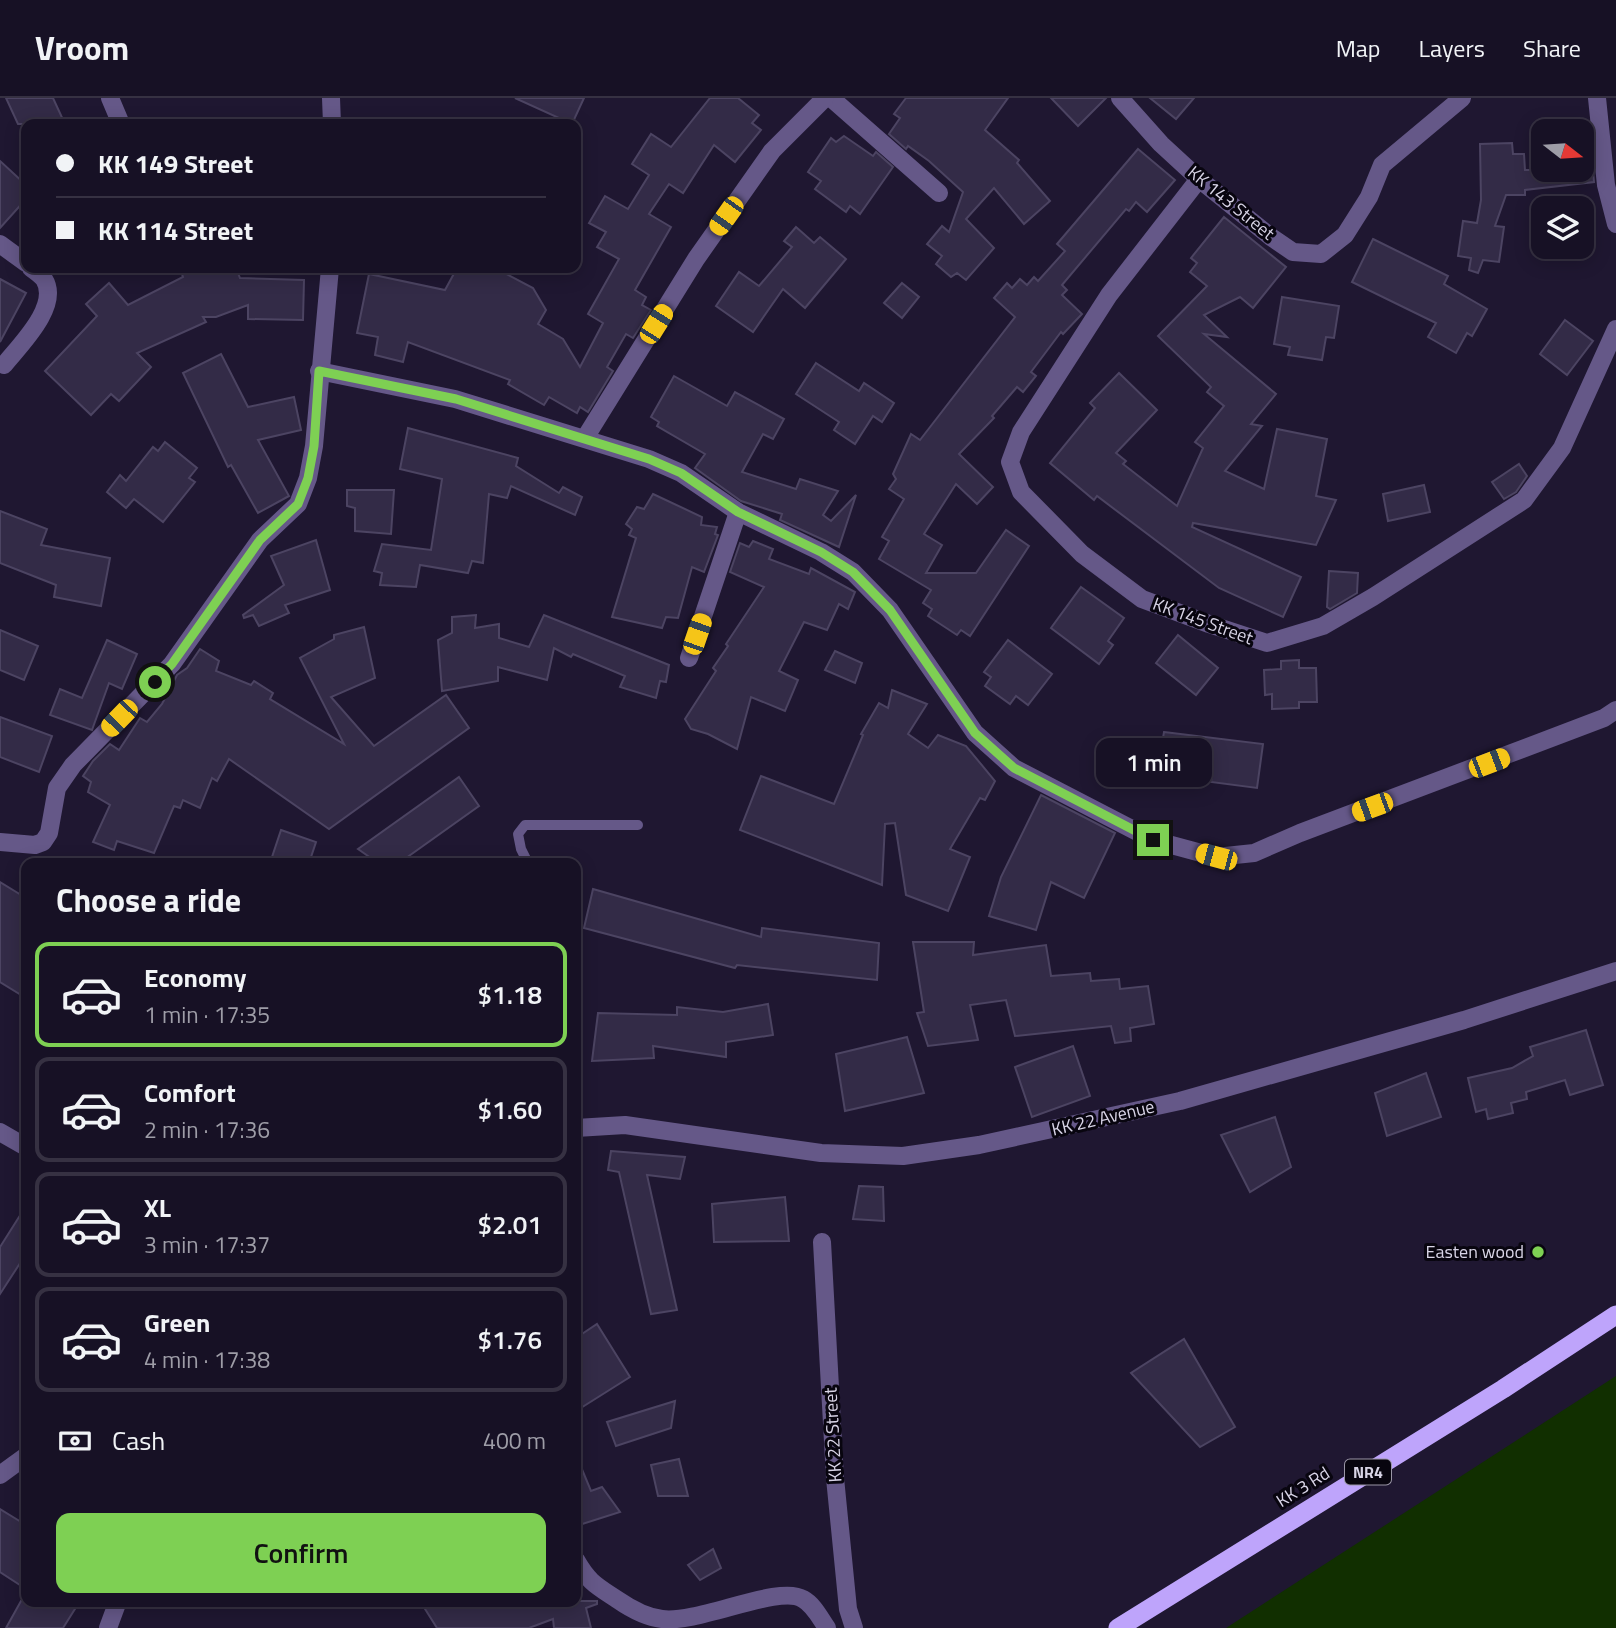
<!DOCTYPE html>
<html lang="en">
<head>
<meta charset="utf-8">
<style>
  body { margin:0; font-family:"Titillium Web",sans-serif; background:#241f32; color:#f1f3f6; height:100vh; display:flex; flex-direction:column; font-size:26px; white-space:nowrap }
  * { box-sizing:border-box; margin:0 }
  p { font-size:23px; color:#9e9da7 }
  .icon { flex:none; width:38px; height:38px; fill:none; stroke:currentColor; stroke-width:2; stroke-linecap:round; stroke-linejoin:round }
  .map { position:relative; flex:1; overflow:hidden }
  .sheet { position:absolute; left:21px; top:760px; width:560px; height:749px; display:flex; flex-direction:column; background:#171125; border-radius:14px; box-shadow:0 4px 18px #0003,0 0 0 2px #363142 }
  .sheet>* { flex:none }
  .hud { position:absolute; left:21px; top:21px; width:560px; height:154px; border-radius:14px; box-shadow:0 4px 18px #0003,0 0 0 2px #363142; display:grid; align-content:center; height:154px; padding:0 35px; background:#171125 }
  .needle { width:46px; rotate:107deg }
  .fabs { position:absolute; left:1531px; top:21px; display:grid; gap:14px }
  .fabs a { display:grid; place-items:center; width:63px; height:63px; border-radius:14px; background:#171125; box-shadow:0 4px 18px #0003,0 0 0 2px #363142; font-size:35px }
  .end { position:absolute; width:32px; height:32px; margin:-16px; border:9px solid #7ed053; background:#111; box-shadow:0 0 0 4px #111 }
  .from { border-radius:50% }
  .bubble { position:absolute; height:49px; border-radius:14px; background:#171125; box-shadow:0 4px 18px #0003,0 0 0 2px #363142; font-size:23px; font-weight:600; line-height:49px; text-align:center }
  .car { position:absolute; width:21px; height:42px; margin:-21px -10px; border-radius:9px; box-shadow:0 0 5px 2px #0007; background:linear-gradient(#f5c518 24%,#345 0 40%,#f5c518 0 76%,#345 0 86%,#f5c518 0) }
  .hud b { display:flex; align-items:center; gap:24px; height:66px; font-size:26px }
  .hud b+b { border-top:2px solid #363142 }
  .hud i { width:18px; height:18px; background:#f1f3f6 }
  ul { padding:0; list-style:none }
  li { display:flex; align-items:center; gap:21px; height:105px; margin:0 14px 10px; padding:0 21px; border:4px solid #363142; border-radius:14px }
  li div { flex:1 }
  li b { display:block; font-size:26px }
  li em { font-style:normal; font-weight:600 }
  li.active { border-color:#7ed053 }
  li>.icon { width:63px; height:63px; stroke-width:1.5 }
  h2 { padding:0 35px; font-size:32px; line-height:84px }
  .pay { display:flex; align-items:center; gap:18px; height:77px; padding:0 35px; font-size:26px }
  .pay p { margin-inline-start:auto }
  .primary-button { display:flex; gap:14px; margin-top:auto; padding:14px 35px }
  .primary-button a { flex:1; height:80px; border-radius:14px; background:#7ed053; color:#111; font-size:28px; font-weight:600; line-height:80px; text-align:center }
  header { display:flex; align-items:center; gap:42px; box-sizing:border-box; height:98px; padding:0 35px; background:#171125; border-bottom:2px solid #363142 }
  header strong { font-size:33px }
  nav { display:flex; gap:38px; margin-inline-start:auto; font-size:24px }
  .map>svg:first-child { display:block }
  .green { fill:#112f00 }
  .building { fill:#332b47; stroke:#4c4462; stroke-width:2 }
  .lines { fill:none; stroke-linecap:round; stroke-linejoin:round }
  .service { stroke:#655888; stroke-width:10 }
  .minor { stroke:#655888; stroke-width:18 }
  .tertiary { stroke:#655888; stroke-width:18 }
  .trunk { stroke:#bea4fb; stroke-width:19 }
  .route { stroke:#7ed053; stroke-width:9 }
  .poi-dot { fill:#7ed053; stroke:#08050f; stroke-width:2.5 }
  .labels { text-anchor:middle; stroke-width:6; stroke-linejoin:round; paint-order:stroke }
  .shield { fill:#08050f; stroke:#9a96a6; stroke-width:2 }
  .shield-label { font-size:16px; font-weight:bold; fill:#d8d4e6 }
  .street-label { font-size:18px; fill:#d8d4e6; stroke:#08050f }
  .poi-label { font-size:18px; fill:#d8d4e6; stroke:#08050f; text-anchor:end }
</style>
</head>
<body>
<header>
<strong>Vroom</strong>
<nav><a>Map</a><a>Layers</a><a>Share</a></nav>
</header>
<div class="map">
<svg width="1616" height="1530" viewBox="0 0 1616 1530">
  <rect width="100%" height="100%" fill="#1f1731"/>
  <path class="green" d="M 1616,1278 L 1616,1530 L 1226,1530 Z"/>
  <g class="building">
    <path d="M 6,0 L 53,0 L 65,26 L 18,26 Z"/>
    <path d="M 515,0 L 584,0 L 572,26 Z"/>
    <path d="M 710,0 L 738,0 L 759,17 L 752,25 L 761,32 L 735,64 L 714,47 L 683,95 L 669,86 L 649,116 L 671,129 L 635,192 L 646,199 L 642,207 L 651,212 L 633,240 L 626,236 L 607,269 L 613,273 L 588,314 L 580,309 L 577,315 L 549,299 L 544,307 L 508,286 L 510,282 L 408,244 L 403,264 L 375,257 L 378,239 L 357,235 L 369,176 L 445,192 L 457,170 L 495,170 L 533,190 L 546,212 L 538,226 L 563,241 L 580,269 L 603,225 L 588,216 L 619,161 L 597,149 L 606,134 L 589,125 L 605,98 L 628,111 L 649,77 L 632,66 L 651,36 L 671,49 Z"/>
    <path d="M 906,0 L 1008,0 L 985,32 L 1019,62 L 1017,65 L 1050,103 L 1024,126 L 994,90 L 966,121 L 994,150 L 966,182 L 957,175 L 951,179 L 936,166 L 942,158 L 927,146 L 942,128 L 949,134 L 963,94 L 929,63 L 908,48 L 906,51 L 889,36 L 900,20 L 894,16 Z"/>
    <path d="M 1051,0 L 1106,0 L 1078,28 Z"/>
    <path d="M 1150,0 L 1194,0 L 1176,21 Z"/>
    <path d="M 844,38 L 873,58 L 876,54 L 893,69 L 860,116 L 850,108 L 846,114 L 815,91 L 821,83 L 808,74 L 831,40 L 836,44 Z"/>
    <path d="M 1512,45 L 1513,56 L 1524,56 L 1525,72 L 1593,72 L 1594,84 L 1525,92 L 1525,97 L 1506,97 L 1495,128 L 1504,129 L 1499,164 L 1483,162 L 1478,175 L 1469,172 L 1471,160 L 1458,158 L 1463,123 L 1477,125 L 1481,102 L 1480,46 Z"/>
    <path d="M 1138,51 L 1175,82 L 1147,114 L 1136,104 L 1129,113 L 1126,111 L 1062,187 L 1067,192 L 1062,197 L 1082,216 L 1063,236 L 1061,234 L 1031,274 L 1036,278 L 1023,294 L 1017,289 L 992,318 L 994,320 L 959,356 L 993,389 L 977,406 L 956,386 L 924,436 L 942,447 L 926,475 L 976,475 L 1006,432 L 1029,448 L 970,538 L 961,532 L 957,537 L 928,518 L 932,511 L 923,505 L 931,492 L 879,461 L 889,443 L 882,439 L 904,401 L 889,391 L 896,381 L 893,376 L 911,336 L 920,342 L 1015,219 L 994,200 L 1007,185 L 1012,190 L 1020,181 L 1027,187 L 1034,179 L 1038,183 L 1065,153 L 1057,146 Z"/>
    <path d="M 0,63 L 26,87 L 26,101 L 0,130 Z"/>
    <path d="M 1224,119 L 1286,169 L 1253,210 L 1240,199 L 1204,217 L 1227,239 L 1204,236 L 1276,296 L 1251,326 L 1262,328 L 1225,373 L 1264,391 L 1277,331 L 1327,341 L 1316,398 L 1336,402 L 1316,447 L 1193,425 L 1192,429 L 1301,479 L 1283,519 L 1219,490 L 1097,398 L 1094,402 L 1050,365 L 1095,310 L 1090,305 L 1119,275 L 1157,312 L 1116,355 L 1126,363 L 1123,366 L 1177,408 L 1203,350 L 1195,344 L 1224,308 L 1207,294 L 1211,289 L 1158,238 L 1207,188 L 1190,174 L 1197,165 L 1191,160 Z"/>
    <path d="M 796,129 L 814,145 L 820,139 L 846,161 L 805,210 L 783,191 L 753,234 L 716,208 L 739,174 L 759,188 L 792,149 L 784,143 Z"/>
    <path d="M 1373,141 L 1448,178 L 1444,186 L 1487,211 L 1472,238 L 1467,235 L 1456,255 L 1428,239 L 1436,225 L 1352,184 Z"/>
    <path d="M 198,170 L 236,170 L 240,180 L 304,182 L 303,222 L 248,221 L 248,207 L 216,219 L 203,219 L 206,224 L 137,255 L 151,269 L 119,303 L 111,296 L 91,317 L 45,273 L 97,218 L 86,206 L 109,185 L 128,207 L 183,179 L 182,176 Z"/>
    <path d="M 0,181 L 26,195 L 0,244 Z"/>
    <path d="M 902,185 L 919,199 L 902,220 L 884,205 Z"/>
    <path d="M 1282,199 L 1339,208 L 1334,240 L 1326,239 L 1322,262 L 1288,257 L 1290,249 L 1274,246 Z"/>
    <path d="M 1565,222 L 1593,243 L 1567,277 L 1540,256 Z"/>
    <path d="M 221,256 L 248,309 L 294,299 L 301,332 L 258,342 L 289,398 L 258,415 L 231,367 L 228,369 L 183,275 Z"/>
    <path d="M 816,265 L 859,293 L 864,285 L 894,305 L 882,324 L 873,318 L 855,346 L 834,332 L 839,324 L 796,296 Z"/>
    <path d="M 674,278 L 727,308 L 735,294 L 784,321 L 773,341 L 763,336 L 742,374 L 796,391 L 800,381 L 838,393 L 823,417 L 831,423 L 856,397 L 839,449 L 780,422 L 782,416 L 741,403 L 695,370 L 705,356 L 657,328 L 659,324 L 651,319 Z"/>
    <path d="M 408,330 L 518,360 L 516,368 L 559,395 L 563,389 L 582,399 L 575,417 L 511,388 L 507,400 L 489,396 L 483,465 L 472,463 L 468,475 L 420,467 L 416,489 L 380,487 L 382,475 L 374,473 L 382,446 L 431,452 L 442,381 L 400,371 Z"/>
    <path d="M 165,344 L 197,370 L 189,380 L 195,384 L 163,424 L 134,401 L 126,410 L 107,394 L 120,377 L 126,383 L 153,349 L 158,353 Z"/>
    <path d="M 1519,366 L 1527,378 L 1516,394 L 1504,401 L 1492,384 Z"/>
    <path d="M 1424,387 L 1430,414 L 1388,423 L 1383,396 Z"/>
    <path d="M 347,392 L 394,392 L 391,436 L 355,433 L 355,410 L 347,408 Z"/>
    <path d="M 653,396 L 702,419 L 701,427 L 717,429 L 715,436 L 718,437 L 704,474 L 692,469 L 678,520 L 666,519 L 662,530 L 612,519 L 636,440 L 629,437 L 632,431 L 626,426 L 637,409 L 644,411 Z"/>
    <path d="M 0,413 L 47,431 L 41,447 L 110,460 L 101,508 L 54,499 L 56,487 L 0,465 Z"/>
    <path d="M 316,442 L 330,492 L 285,507 L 289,515 L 259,528 L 253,517 L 244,520 L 243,517 L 284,487 L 271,458 Z"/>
    <path d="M 753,443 L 773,451 L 769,461 L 809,476 L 811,470 L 855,494 L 848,511 L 839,506 L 827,532 L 804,524 L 779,573 L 798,582 L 785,613 L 751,599 L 737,651 L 708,636 L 691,631 L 685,621 L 716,573 L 713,570 L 728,548 L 726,546 L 764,489 L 730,474 L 740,445 L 749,449 Z"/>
    <path d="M 1329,473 L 1358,475 L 1357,495 L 1330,511 L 1327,509 Z"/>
    <path d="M 1081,489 L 1124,520 L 1108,543 L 1113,547 L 1099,566 L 1051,530 Z"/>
    <path d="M 476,517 L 475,530 L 499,526 L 499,540 L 529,549 L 544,517 L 669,567 L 666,584 L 660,583 L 656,600 L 620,589 L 625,578 L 573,556 L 571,559 L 554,550 L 547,582 L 498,569 L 498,583 L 442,593 L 438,542 L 452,535 L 452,519 Z"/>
    <path d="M 364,529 L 375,580 L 331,599 L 374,648 L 446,597 L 469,630 L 329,731 L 229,661 L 217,683 L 212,680 L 200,710 L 183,702 L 180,710 L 174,708 L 154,755 L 117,743 L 114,752 L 93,744 L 110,707 L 88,694 L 91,684 L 83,678 L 93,663 L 110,646 L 119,652 L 140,620 L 147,624 L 162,606 L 177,577 L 187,570 L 200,551 L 219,563 L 216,573 L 251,587 L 254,583 L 273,595 L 270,601 L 344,646 L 300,560 L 334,541 L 334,537 Z"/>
    <path d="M 0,532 L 38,548 L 24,582 L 0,572 Z"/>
    <path d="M 1178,537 L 1218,570 L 1196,597 L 1156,565 Z"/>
    <path d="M 107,542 L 137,556 L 122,591 L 109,585 L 92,632 L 50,617 L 60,591 L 82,600 Z"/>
    <path d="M 1008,542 L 1052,576 L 1028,607 L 1016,598 L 1010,606 L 985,588 L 991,579 L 984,574 Z"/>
    <path d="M 835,553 L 862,565 L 855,585 L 825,572 Z"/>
    <path d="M 1299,562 L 1299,570 L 1316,570 L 1317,604 L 1299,604 L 1299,610 L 1272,611 L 1272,596 L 1265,597 L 1264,572 L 1281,571 L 1281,563 Z"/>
    <path d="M 892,592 L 927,606 L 908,636 L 928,650 L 938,637 L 966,648 L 995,683 L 985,702 L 980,700 L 950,751 L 970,759 L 948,813 L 906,797 L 895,725 L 885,726 L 882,787 L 740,732 L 761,678 L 834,706 L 863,637 L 861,636 L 879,605 L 888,610 Z"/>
    <path d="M 0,619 L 52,638 L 39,674 L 0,659 Z"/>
    <path d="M 1164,634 L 1263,646 L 1257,690 L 1211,684 L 1212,678 L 1150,665 L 1155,639 L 1163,640 Z"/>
    <path d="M 459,679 L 479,708 L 399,765 L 378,765 L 358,751 Z"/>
    <path d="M 1041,697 L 1115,735 L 1084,800 L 1051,784 L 1036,832 L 989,818 L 1001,779 Z"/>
    <path d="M 281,732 L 316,744 L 309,765 L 270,765 Z"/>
    <path d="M 0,784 L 26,800 L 26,900 L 0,884 Z"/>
    <path d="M 593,791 L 761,839 L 762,830 L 879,845 L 877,882 L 737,867 L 735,870 L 584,830 Z"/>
    <path d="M 913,844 L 974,844 L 973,857 L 1046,847 L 1051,878 L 1090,875 L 1091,883 L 1119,881 L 1120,891 L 1148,888 L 1154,926 L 1130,930 L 1131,943 L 1115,945 L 1111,928 L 1015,938 L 1006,902 L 970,907 L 978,942 L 928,948 L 917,915 L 924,914 Z"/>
    <path d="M 768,906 L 773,937 L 726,944 L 726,959 L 653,948 L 654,960 L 592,963 L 598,915 L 677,917 L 677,909 L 723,914 Z"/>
    <path d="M 1586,932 L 1603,987 L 1570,997 L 1565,982 L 1526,994 L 1527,1001 L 1511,1005 L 1513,1015 L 1488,1021 L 1486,1011 L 1476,1014 L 1468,980 L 1512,970 L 1533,958 L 1530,949 Z"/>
    <path d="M 907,939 L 924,995 L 845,1013 L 836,956 Z"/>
    <path d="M 1073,948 L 1090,998 L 1032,1019 L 1015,969 Z"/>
    <path d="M 1426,975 L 1441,1019 L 1387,1038 L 1375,995 Z"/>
    <path d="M 1275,1019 L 1291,1069 L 1250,1094 L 1221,1037 Z"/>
    <path d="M 611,1053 L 685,1059 L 680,1081 L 647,1077 L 677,1212 L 651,1216 L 619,1074 L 608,1072 Z"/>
    <path d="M 859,1088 L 883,1089 L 884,1123 L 853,1121 Z"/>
    <path d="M 785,1099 L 789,1143 L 714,1144 L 712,1106 Z"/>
    <path d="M 26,1108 L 26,1156 L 0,1196 L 0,1149 Z"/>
    <path d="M 597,1226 L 630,1279 L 576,1313 L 576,1240 Z"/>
    <path d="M 1184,1241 L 1235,1329 L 1200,1349 L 1131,1275 Z"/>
    <path d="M 675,1303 L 671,1330 L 616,1348 L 607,1324 Z"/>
    <path d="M 576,1357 L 591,1393 L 602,1389 L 620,1414 L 576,1428 Z"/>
    <path d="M 679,1361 L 688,1398 L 658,1398 L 651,1367 Z"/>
    <path d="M 0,1411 L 26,1427 L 26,1491 L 0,1474 Z"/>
    <path d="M 713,1451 L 721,1470 L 700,1482 L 688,1467 Z"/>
    <path d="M 21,1503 L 80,1503 L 63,1530 L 6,1530 Z"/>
    <path d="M 420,1503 L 597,1503 L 597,1506 L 586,1510 L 591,1530 L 554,1530 L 553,1521 L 529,1530 L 437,1530 Z"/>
  </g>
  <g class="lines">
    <path class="service" d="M 528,765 L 521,751 L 518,736 L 525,727 L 638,727"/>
    <g class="minor">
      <path d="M 110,0 L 121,26"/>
      <path d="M 331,0 L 332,26"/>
      <path d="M 831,0 L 939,95"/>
      <path d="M 1120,0 L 1161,46 L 1199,81 L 1271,139 L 1293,154 L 1321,156 L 1345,137 L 1369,99 L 1382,67 L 1462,0"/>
      <path d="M 1597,0 L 1606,87 L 1616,126"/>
      <path d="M 1199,81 L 1109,197 L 1021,334 L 1010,364 L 1021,394 L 1082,456 L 1142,501 L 1209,526 L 1267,545 L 1323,528 L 1373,499 L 1524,402 L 1562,350 L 1616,231"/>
      <path d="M 0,146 L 26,165"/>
      <path d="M 4,267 C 19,248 61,208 44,181 C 41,177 35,173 31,170"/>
      <path d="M 319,273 L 455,301 L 649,361 L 681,375 L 738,414 L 821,454 L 853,474 L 890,512 L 975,635 L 1014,670 L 1153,742 L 1216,759 L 1254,755 L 1300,735 L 1604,620 L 1616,612"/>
      <path d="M 585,340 L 696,161 L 772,53 L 825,0"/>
      <path d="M 689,560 L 738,414"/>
      <path d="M 0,744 L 35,747 L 43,744 L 49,735 L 57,690 L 73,667 L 172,566 L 260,442 L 298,406 L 308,380 L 314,348 L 330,170"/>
      <path d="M 822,1144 L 835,1380 L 848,1511 L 854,1530"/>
      <path d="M 576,1462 C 589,1485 597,1488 618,1502 C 631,1511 645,1519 662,1521 C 698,1526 779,1486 803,1501 C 814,1507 820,1520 827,1530"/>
      <path d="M 108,1530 L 118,1503"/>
    </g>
    <g class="tertiary">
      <path d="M 576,1030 L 625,1027 L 821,1055 L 903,1058 L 979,1047 L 1180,1003 L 1464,922 L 1616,873"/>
      <path d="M 0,1034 L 26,1049"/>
      <path d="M 0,1377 L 26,1358"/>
    </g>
    <path class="trunk" d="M 1118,1530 L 1503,1291 L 1616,1217"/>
  </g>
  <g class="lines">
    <path class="route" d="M 155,584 L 172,566 L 260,442 L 298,406 L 308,380 L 314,348 L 319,273 L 456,301 L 649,361 L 681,375 L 738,414 L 821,454 L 853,474 L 890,512 L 975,635 L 1014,670 L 1153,742"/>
  </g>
  <circle class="poi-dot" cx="1538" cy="1154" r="7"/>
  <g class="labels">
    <rect class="shield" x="1345" y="1361.5" width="46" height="25" rx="5"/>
    <g class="shield-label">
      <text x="1368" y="1380">NR4</text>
    </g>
    <g class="street-label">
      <text transform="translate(1231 105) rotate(39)" y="6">KK 143 Street</text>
      <text transform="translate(1203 523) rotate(20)" y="6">KK 145 Street</text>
      <text transform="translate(1103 1020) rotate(-13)" y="6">KK 22 Avenue</text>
      <text transform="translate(833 1337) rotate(-93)" y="6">KK 22 Street</text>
      <text transform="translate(1303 1389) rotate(-32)" y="6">KK 3 Rd</text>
    </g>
    <g class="poi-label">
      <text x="1524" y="1160">Easten wood</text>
    </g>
  </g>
</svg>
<div class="fabs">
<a><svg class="needle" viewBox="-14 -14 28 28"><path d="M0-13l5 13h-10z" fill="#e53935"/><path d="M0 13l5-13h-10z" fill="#9e9da7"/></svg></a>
<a><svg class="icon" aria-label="layers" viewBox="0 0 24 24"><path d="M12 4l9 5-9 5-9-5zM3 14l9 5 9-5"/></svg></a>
</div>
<i class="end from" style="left:155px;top:584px"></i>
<i class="end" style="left:1153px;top:742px"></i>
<div class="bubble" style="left:1096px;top:640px;width:116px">1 min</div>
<i class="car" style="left:726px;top:118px;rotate:215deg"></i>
<i class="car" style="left:656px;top:226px;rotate:32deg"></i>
<i class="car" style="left:697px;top:536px;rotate:19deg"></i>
<i class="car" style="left:119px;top:620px;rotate:224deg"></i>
<i class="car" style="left:1489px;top:665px;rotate:69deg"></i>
<i class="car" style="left:1372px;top:709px;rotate:250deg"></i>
<i class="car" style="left:1216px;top:759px;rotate:285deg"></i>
<div class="hud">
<b><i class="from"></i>KK 149 Street</b>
<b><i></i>KK 114 Street</b>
</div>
<section class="sheet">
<h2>Choose a ride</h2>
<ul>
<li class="active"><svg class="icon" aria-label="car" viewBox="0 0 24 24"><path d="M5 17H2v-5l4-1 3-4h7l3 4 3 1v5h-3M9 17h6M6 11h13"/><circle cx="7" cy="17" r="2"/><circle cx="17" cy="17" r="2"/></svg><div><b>Economy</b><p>1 min · 17:35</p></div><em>$1.18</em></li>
<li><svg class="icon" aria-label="car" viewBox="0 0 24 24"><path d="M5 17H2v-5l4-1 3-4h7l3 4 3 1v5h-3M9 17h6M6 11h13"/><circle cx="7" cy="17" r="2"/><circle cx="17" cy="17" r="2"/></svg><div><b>Comfort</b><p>2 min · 17:36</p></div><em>$1.60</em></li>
<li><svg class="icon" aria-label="car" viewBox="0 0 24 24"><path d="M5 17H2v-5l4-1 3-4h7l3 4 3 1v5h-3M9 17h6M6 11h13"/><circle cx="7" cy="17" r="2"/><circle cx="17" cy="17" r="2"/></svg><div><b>XL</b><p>3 min · 17:37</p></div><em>$2.01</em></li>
<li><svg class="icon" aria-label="car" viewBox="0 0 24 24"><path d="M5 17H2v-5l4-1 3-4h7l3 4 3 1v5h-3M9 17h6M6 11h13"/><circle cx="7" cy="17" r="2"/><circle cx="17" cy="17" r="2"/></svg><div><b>Green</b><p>4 min · 17:38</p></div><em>$1.76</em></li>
</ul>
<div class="pay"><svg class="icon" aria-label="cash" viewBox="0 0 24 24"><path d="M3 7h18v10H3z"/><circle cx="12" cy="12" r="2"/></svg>Cash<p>400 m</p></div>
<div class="primary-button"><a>Confirm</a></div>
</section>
</div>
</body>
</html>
